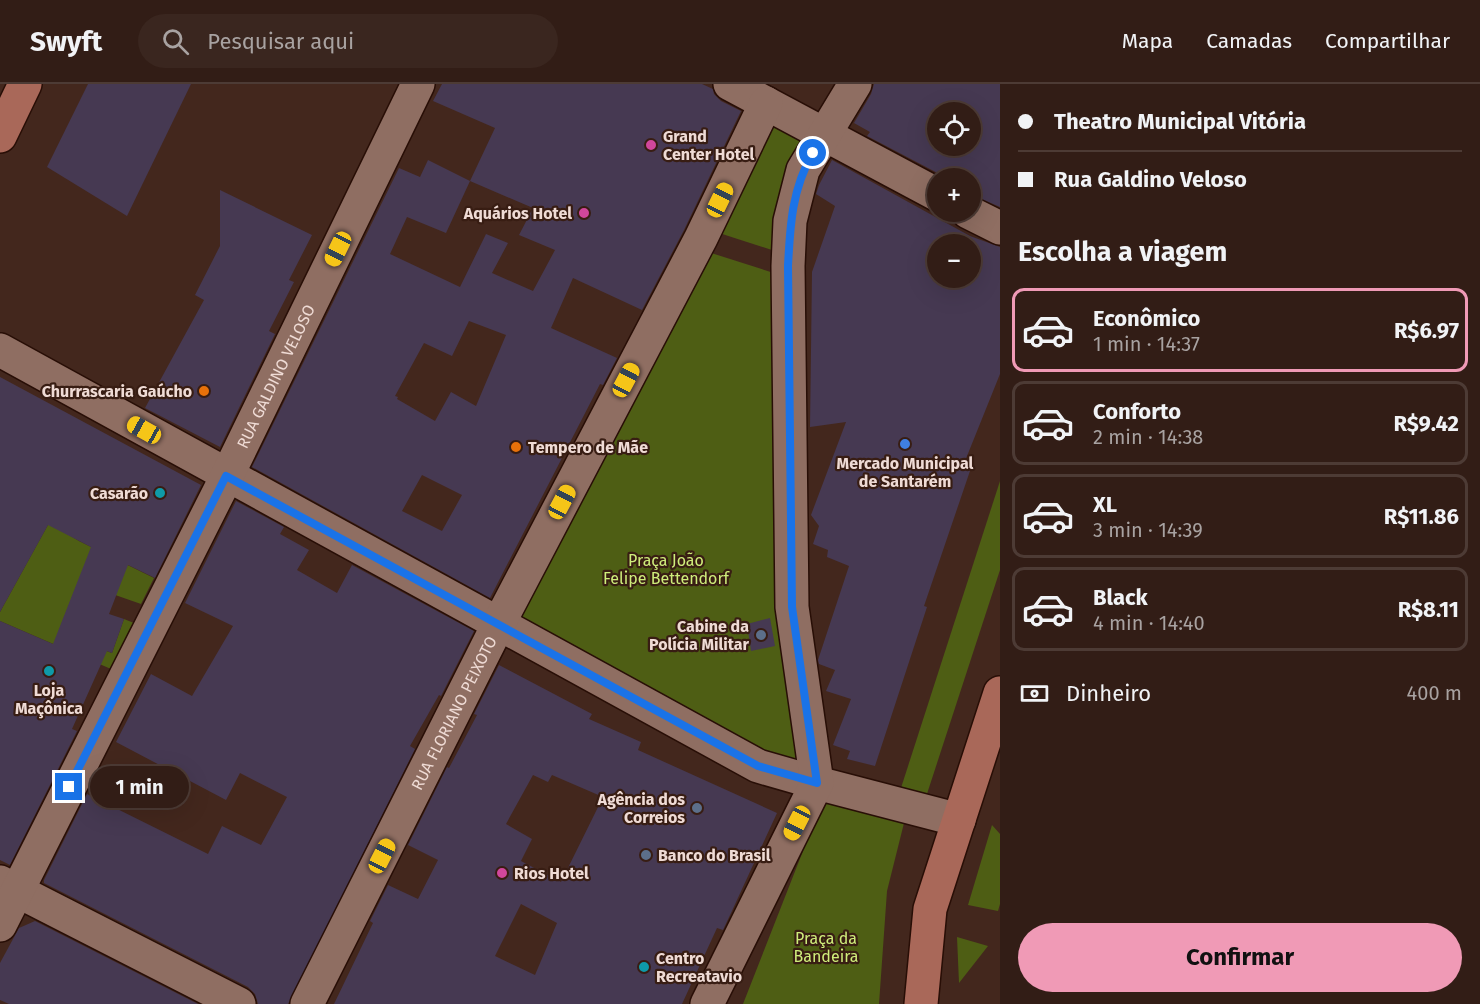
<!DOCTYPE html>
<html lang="pt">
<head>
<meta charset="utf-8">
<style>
  body { margin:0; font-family:"Fira Sans",sans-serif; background:#3a261f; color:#f1f3f6; height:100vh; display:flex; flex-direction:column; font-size:22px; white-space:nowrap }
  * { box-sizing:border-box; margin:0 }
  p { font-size:20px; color:#a8a2a1 }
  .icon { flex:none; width:33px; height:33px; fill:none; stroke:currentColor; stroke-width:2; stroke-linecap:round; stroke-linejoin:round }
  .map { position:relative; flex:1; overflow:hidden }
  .drawer { display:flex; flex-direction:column; background:#321d16; width:480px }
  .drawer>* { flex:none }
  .top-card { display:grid; align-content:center; height:132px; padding:0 18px; background:#321d16 }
  .buttons { position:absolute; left:927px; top:18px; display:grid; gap:12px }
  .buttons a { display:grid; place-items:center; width:54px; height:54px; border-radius:50%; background:#321d16; box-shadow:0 6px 24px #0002,0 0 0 2px #4d3b35; font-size:30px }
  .end { position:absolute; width:27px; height:27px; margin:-14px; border:8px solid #1a73e8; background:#fff; box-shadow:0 0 0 3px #fff }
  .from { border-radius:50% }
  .bubble { position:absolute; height:42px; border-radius:21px; background:#321d16; box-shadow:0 6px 24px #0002,0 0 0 2px #4d3b35; font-size:20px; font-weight:700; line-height:42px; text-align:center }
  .car { position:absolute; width:18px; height:36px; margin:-18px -9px; border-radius:8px; box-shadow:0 0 4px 2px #0007; background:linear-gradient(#f5c518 24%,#345 0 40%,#f5c518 0 76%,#345 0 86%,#f5c518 0) }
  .top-card b { display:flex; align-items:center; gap:21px; height:57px; font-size:22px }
  .top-card b+b { border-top:2px solid #4d3b35 }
  .top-card i { width:15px; height:15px; background:#f1f3f6 }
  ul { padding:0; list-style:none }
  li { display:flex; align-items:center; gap:18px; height:84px; margin:0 12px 9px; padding:0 6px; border:3px solid #4d3b35; border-radius:12px }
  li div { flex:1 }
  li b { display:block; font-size:22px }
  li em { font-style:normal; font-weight:700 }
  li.active { border-color:#f09ab6 }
  li>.icon { width:54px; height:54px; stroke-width:1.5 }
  h2 { padding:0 18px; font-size:27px; line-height:72px }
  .pay { display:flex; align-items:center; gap:15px; height:66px; padding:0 18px; font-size:22px }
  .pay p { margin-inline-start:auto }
  .action { display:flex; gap:12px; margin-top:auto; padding:12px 18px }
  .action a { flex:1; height:69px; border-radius:36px; background:#f09ab6; color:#111; font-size:24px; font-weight:700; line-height:69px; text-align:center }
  header { display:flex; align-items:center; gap:36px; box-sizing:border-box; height:84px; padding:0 30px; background:#321d16; border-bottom:2px solid #4d3b35 }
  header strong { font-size:28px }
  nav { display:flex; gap:33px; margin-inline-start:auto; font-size:21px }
  .search { width:420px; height:54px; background:#3a261f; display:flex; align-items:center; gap:15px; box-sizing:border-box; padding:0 21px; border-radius:33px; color:#a8a2a1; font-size:22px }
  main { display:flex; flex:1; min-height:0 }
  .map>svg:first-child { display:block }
  .green { fill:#4e5e14 }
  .building { fill:#463952; fill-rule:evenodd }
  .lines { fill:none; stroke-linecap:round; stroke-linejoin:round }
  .street-casing { stroke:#280e06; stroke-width:36 }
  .secondary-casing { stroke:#280e06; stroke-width:36 }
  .street { stroke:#8f6e62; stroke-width:33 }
  .secondary { stroke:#a96859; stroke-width:33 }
  .route { stroke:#1a73e8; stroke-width:8 }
  .hotel-dot { fill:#d1479c; stroke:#381d13; stroke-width:2 }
  .food-dot { fill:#e8710a; stroke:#381d13; stroke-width:2 }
  .shop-dot { fill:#3f7fe0; stroke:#381d13; stroke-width:2 }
  .culture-dot { fill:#0f9aa8; stroke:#381d13; stroke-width:2 }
  .service-dot { fill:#5c6f8a; stroke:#381d13; stroke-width:2 }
  .labels { text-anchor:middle; stroke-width:4.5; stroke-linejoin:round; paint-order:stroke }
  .poi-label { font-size:16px; font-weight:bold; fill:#efdbd5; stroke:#381d13; text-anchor:start }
  .street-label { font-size:16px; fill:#efdbd5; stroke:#381d13 }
  .park-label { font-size:16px; fill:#cfed7b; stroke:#381d13 }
</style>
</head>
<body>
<header>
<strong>Swyft</strong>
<div class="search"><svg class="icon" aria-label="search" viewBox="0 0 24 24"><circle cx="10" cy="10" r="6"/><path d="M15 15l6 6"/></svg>Pesquisar aqui</div>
<nav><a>Mapa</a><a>Camadas</a><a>Compartilhar</a></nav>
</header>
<main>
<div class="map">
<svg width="1000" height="920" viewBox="0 0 1000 920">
  <rect width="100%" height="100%" fill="#43271d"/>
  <g class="green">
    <path d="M 770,37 L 806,56 L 778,168 L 716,148 Z"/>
    <path d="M 705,167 L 777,190 L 802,680 L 768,668 L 517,531 Z"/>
    <path d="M 1000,397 L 1000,486 L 925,716 L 900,707 Z"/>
    <path d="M 49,439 L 79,457 L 154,494 L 141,520 L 78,498 L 58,549 L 112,569 L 124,535 L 134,539 L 111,585 L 0,537 L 0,528 Z"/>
    <path d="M 823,716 L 904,739 L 887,807 L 879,920 L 743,920 Z"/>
    <path d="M 992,741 L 1000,750 L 1000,820 L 998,827 L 968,821 Z"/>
    <path d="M 957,853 L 988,862 L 959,899 Z"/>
  </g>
  <g class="building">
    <path d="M 88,0 L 191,0 L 127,132 L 47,83 Z"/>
    <path d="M 442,0 L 702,0 L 713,5 L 714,10 L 721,17 L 741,27 L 684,146 L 642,226 L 573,194 L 551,244 L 617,274 L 603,301 L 600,300 L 490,514 L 252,383 L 399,84 L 420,93 L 428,76 L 470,97 L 495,44 L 433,17 ZM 470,97 L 533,124 L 519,151 L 555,166 L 533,207 L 492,189 L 508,159 L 486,150 L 460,203 L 390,170 L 407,133 L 446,149 ZM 469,237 L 506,251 L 476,322 L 451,308 L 435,337 L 397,315 L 398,313 L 395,312 L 424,259 L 452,272 ZM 422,391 L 462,411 L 442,447 L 402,427 Z"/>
    <path d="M 874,0 L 1000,0 L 1000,123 L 970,110 L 970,94 L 947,94 L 867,52 L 870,48 L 854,39 L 871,10 ZM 938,28 L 970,28 L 970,62 L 938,62 Z"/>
    <path d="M 832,76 L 970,152 L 1000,163 L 1000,290 L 963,382 L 971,384 L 924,522 L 927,523 L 875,682 L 847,675 L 850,667 L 833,661 L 851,615 L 826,607 L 835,586 L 819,580 L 818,576 L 849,482 L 827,473 L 828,466 L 813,460 L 819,442 L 811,431 L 846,338 L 810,343 L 812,188 L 835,122 L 816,110 L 819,101 ZM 938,160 L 970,160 L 970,194 L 938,194 Z"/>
    <path d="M 220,106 L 312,151 L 289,196 L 294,198 L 269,247 L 275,250 L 220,363 L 145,324 L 204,216 L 195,211 L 220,162 Z"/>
    <path d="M 0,293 L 201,401 L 155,494 L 128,481 L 109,530 L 124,535 L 112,569 L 107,567 L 72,645 L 77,647 L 10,781 L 0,776 L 0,537 L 53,560 L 91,463 L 48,441 L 0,528 Z"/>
    <path d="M 236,417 L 284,443 L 280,450 L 309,466 L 297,486 L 337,509 L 352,481 L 474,547 L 441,612 L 439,611 L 410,662 L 415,665 L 288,920 L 258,920 L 255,910 L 248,903 L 44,799 L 44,796 L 87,710 L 208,770 L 222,742 L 261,761 L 287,713 L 240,689 L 226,716 L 116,658 L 151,590 L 192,612 L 233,542 L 185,519 Z"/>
    <path d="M 770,534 L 775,562 L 751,567 L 747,540 Z"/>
    <path d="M 499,581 L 592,630 L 589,635 L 641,658 L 638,666 L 777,729 L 731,829 L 723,846 L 717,844 L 682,920 L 334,920 L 373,839 L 370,837 L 388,801 L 418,815 L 438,776 L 408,761 L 447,683 L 449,684 L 477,631 L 474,630 ZM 533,691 L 548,698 L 552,691 L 603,713 L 561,798 L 521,777 L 532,755 L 506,740 ZM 521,820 L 557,839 L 535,891 L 495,872 Z"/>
    <path d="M 35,837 L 198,920 L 9,920 L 0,916 L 0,879 L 19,844 Z"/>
  </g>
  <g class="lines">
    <defs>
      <g id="street">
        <path d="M 730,0 L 938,111"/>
        <path d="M 968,128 L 1000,144"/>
        <path d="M 0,266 L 758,682 L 817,699 L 959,736"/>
        <path d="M 0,798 L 239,920"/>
        <path id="s1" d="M 0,841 L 227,392 L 418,0"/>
        <path id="s2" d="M 307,920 L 498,541 L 701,154 L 766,19"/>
        <path d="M 707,920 L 817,699 L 792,523 L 788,182 L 790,137 L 803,86 L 855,0"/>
      </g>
      <g id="secondary">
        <path d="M 0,52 L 25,0"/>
        <path d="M 921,920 L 930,825 L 1000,609"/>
      </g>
    </defs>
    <use href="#street" class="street-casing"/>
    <use href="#secondary" class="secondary-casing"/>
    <use href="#street" class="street"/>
    <use href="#secondary" class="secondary"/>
  </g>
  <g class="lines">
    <path class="route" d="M 69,703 L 226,392 L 758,682 L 817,699 L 792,523 L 788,182 C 790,142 792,104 813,69"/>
  </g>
  <g class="hotel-dot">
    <circle cx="651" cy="61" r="6"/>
    <circle cx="584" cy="129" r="6"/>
    <circle cx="502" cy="789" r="6"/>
  </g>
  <g class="food-dot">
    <circle cx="204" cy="307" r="6"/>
    <circle cx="516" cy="363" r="6"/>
  </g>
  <circle class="shop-dot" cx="905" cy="360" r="6"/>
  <g class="culture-dot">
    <circle cx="160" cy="409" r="6"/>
    <circle cx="49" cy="587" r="6"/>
    <circle cx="644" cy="883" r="6"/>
  </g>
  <g class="service-dot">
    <circle cx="761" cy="551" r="6"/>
    <circle cx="697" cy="724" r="6"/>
    <circle cx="646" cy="771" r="6"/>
  </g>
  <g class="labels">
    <g class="poi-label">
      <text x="663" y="58">Grand<tspan x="663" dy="18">Center Hotel</tspan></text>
      <text x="572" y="135" text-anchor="end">Aquários Hotel</text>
      <text x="192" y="313" text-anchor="end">Churrascaria Gaúcho</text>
      <text x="528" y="369">Tempero de Mãe</text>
      <text x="905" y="385" text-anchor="middle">Mercado Municipal<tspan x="905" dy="18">de Santarém</tspan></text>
      <text x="148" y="415" text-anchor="end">Casarão</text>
      <text x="749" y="548" text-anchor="end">Cabine da<tspan x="749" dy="18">Polícia Militar</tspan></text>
      <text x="49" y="612" text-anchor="middle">Loja<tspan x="49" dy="18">Maçônica</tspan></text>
      <text x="685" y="721" text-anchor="end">Agência dos<tspan x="685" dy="18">Correios</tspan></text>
      <text x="658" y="777">Banco do Brasil</text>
      <text x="514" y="795">Rios Hotel</text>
      <text x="656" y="880">Centro<tspan x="656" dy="18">Recreatavio</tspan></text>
    </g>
    <g class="street-label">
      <text dy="6" stroke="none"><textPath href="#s1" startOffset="614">RUA GALDINO VELOSO</textPath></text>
      <text dy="6" stroke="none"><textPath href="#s2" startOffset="326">RUA FLORIANO PEIXOTO</textPath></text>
    </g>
    <g class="park-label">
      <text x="666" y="482">Praça João<tspan x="666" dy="18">Felipe Bettendorf</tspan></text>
      <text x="826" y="860">Praça da<tspan x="826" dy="18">Bandeira</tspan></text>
    </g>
  </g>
</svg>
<div class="buttons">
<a><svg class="icon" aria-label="locate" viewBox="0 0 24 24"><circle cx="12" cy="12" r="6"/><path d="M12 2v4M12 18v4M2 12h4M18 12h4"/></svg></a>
<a>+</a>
<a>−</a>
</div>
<i class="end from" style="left:813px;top:69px"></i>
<i class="end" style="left:69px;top:703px"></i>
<div class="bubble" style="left:90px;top:682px;width:99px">1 min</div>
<i class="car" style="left:720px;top:116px;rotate:26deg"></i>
<i class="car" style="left:338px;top:165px;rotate:206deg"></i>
<i class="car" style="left:626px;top:296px;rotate:28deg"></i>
<i class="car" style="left:144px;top:346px;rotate:299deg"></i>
<i class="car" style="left:562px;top:418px;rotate:28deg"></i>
<i class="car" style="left:797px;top:739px;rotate:207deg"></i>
<i class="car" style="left:382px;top:772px;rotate:27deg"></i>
</div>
<section class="drawer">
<div class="top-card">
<b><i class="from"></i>Theatro Municipal Vitória</b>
<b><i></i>Rua Galdino Veloso</b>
</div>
<h2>Escolha a viagem</h2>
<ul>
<li class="active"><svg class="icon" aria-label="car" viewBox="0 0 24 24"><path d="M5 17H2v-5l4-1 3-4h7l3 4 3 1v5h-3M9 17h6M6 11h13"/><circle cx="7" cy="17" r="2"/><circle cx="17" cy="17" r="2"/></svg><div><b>Econômico</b><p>1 min · 14:37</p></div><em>R$6.97</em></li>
<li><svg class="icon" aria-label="car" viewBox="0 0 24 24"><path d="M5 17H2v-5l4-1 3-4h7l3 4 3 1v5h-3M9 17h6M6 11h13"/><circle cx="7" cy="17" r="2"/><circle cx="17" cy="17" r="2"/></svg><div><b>Conforto</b><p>2 min · 14:38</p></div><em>R$9.42</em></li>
<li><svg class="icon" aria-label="car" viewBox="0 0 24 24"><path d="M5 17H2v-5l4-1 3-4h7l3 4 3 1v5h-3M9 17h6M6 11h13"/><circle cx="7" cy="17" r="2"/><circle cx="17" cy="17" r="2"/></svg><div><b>XL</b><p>3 min · 14:39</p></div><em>R$11.86</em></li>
<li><svg class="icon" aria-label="car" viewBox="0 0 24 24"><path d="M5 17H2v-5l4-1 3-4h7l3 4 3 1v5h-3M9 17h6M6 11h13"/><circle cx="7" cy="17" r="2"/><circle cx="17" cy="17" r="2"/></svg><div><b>Black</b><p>4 min · 14:40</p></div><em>R$8.11</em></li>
</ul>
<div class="pay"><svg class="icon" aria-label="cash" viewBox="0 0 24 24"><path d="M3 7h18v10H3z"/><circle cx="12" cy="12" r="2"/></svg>Dinheiro<p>400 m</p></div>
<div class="action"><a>Confirmar</a></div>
</section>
</main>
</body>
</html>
